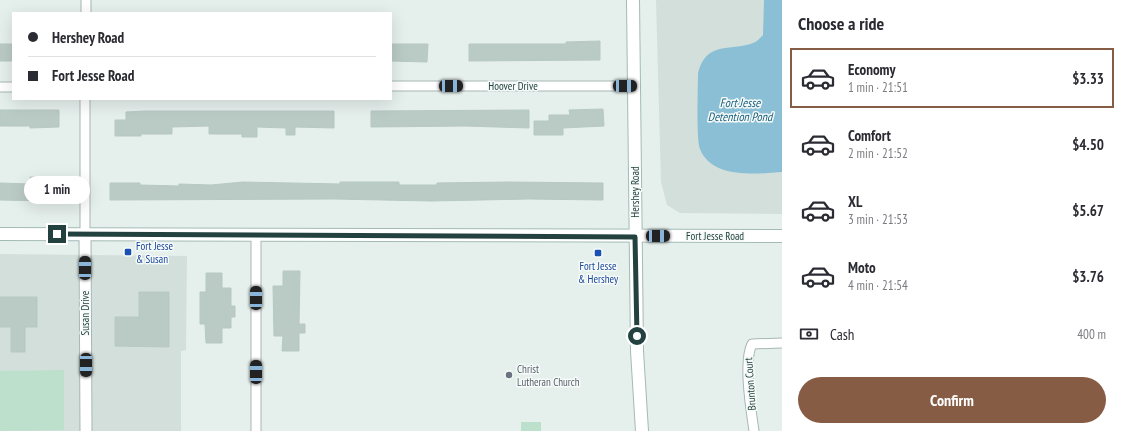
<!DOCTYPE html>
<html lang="en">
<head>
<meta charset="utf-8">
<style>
  body { margin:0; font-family:"PT Sans Narrow",sans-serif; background:#f2f2f3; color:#2b2b33; height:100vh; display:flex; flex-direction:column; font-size:15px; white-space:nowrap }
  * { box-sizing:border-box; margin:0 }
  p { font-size:13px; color:#7c7c81 }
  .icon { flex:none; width:22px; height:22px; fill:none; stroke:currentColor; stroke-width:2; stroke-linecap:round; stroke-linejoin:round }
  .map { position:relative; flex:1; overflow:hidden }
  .details { display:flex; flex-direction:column; background:#fff; width:340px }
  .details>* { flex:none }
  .banner { position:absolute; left:12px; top:12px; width:380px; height:88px; border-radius:0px; box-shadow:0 4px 16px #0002; display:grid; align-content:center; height:88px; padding:0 16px; background:#fff }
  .end { position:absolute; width:18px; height:18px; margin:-9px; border:5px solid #23413e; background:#fff; box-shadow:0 0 0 2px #fff }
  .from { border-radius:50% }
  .bubble { position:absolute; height:28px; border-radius:14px; background:#fff; box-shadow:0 4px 16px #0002; font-size:13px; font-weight:600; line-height:28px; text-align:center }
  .car { position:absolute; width:12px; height:24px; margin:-12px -6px; border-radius:5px; box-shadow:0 0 3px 1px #0007; background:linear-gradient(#222 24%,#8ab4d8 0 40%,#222 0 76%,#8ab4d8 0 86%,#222 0) }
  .banner b { display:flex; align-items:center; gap:14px; height:38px; font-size:15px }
  .banner b+b { border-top:1px solid #e1e1e2 }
  .banner i { width:10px; height:10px; background:#2b2b33 }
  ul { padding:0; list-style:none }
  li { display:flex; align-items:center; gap:12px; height:60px; margin:0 8px 6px; padding:0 8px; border:2px solid transparent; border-radius:0px }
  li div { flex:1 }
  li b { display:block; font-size:15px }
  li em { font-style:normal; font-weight:600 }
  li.active { border-color:#875c45 }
  li>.icon { width:36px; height:36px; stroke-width:1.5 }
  h2 { padding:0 16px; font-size:18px; line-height:48px }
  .pay { display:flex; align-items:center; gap:10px; height:44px; padding:0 16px; font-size:15px }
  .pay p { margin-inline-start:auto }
  .action { display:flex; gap:8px; margin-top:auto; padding:8px 16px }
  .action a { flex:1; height:46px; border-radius:24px; background:#875c45; color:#fff; font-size:16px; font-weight:600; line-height:46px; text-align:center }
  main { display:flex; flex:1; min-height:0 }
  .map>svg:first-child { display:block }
  .built { fill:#d3dfdb }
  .green { fill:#bde0cc }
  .water { fill:#8bbfd5 }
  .building { fill:#bacac5; stroke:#b7c9c4 }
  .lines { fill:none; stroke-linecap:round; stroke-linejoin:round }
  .minor-casing { stroke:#a7b7b4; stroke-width:11 }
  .tertiary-casing { stroke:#a7b7b4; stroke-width:13 }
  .secondary-casing { stroke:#a3bbb6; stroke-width:14 }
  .minor { stroke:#fff; stroke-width:9 }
  .tertiary { stroke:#fff; stroke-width:11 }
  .secondary { stroke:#fff; stroke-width:12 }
  .route { stroke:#23413e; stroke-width:5 }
  .transit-dot { fill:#1a4fb4; stroke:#f6fbf9; stroke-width:1.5 }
  .worship-dot { fill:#6b7280; stroke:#f6fbf9; stroke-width:1.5 }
  .labels { text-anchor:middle; stroke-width:3; stroke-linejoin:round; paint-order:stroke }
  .street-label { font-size:11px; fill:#23413e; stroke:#f6fbf9 }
  .transit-label { font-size:11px; fill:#164399; stroke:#f6fbf9; text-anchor:start }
  .worship-label { font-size:11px; fill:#5b616d; stroke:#f6fbf9; text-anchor:start }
  .water-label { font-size:12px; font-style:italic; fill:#1a6081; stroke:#f6fbf9 }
</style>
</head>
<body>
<main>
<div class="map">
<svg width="782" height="431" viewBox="0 0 782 431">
  <rect width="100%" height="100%" fill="#e5efec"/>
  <g class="built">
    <path d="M 656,0 L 782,0 L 782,214 L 680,213 L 667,205 L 661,182 Z"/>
    <path d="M 0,254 L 187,256 L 186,350 L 181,351 L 181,431 L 0,431 Z"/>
  </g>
  <g class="green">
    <path d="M 64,370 L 64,430 L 0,431 L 0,371 Z"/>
    <rect x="521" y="422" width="20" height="9"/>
  </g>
  <path class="water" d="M 764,0 L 782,0 L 782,172 C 756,174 712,179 700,149 C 696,140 698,87 698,73 C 707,40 729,52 753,43 C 757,42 760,38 763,35 Z"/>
  <g class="building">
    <path d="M 600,41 L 600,60 L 469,61 L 469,44 L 566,44 L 566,42 Z"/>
    <rect x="0" y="44" width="13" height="17"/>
    <path d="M 391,44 L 428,44 L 427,62 L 391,61 Z"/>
    <path d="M 603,109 L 604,126 L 563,128 L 563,135 L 534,135 L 534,121 L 549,121 L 549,115 L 570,115 L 569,110 Z"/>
    <path d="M 0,110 L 59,110 L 59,127 L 30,128 L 30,126 L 0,126 Z"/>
    <path d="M 529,110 L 529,128 L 465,126 L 371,127 L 371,111 Z"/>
    <path d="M 145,111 L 334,111 L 334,128 L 295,127 L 295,135 L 286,135 L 286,128 L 257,127 L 257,137 L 242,137 L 242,134 L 209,134 L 209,126 L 172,127 L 172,134 L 141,134 L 141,136 L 115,136 L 115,120 L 126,120 L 126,112 Z"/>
    <path d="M 30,177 L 57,177 L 56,192 L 47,192 L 47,201 L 0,200 L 0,183 L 30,184 Z"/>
    <path d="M 243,182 L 340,184 L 340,182 L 399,182 L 399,185 L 437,185 L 437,183 L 508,182 L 603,183 L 603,200 L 529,199 L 431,201 L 335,199 L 110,200 L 110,183 L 140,183 L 140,185 L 179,186 L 179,184 L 211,185 Z"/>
    <path d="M 283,271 L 300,271 L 299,324 L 305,324 L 305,333 L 299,333 L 299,351 L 282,351 L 283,336 L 274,336 L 273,286 L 283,286 Z"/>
    <path d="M 206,273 L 222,273 L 222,288 L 231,288 L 231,306 L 235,306 L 235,317 L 231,317 L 231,328 L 222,328 L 222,343 L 206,343 L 205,324 L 200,324 L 200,292 L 206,292 Z"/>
    <path d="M 139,292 L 169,292 L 169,347 L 115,346 L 115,317 L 139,317 Z"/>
    <path d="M 0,297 L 37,297 L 37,327 L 25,327 L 25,352 L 11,352 L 11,327 L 0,327 Z"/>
  </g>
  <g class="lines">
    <defs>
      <g id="minor">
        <path d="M 86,13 L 86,0"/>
        <path d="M 391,86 L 634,86"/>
        <path d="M 0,87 L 13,87"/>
        <path d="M 85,234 L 85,99"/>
        <path d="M 256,235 L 256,431"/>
        <path d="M 754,431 C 751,410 743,362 752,344 L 782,343"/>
      </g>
      <path id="tertiary" d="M 85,234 L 86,431"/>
      <g id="secondary">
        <path d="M 633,0 L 637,351 L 642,431"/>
        <path d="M 0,234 L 782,236"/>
      </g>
    </defs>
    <use href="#minor" class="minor-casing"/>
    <use href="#tertiary" class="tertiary-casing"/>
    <use href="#secondary" class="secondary-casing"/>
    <use href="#minor" class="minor"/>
    <use href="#tertiary" class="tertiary"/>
    <use href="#secondary" class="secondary"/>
  </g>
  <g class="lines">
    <path class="route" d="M 57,234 L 635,237 L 637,336"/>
  </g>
  <g class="transit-dot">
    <rect x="124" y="248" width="8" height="8" rx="2"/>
    <rect x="594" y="249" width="8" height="8" rx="2"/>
  </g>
  <circle class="worship-dot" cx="509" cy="375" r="4"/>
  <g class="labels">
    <g class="street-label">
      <text x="513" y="90">Hoover Drive</text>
      <text transform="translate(635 192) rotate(-90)" y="4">Hershey Road</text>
      <text x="715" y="240">Fort Jesse Road</text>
      <text transform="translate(85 313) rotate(-90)" y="4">Susan Drive</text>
      <text transform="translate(750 384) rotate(-94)" y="4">Brunton Court</text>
    </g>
    <g class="transit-label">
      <text x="136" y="250">Fort Jesse<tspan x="136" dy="13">&amp; Susan</tspan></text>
      <text x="598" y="270" text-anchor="middle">Fort Jesse<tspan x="598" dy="13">&amp; Hershey</tspan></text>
    </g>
    <g class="worship-label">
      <text x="517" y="373">Christ<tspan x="517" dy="13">Lutheran Church</tspan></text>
    </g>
    <g class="water-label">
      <text x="740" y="107">Fort Jesse<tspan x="740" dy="14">Detention Pond</tspan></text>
    </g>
  </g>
</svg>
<i class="end from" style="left:637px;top:336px"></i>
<i class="end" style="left:57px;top:234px"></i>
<div class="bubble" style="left:24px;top:176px;width:66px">1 min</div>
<i class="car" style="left:451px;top:86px;rotate:90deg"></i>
<i class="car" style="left:625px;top:86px;rotate:90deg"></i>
<i class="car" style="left:658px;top:236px;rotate:90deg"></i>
<i class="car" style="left:85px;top:268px;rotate:0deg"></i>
<i class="car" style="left:256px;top:298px;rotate:0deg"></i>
<i class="car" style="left:86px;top:365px;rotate:180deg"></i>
<i class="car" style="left:256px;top:372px;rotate:0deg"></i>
<div class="banner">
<b><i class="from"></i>Hershey Road</b>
<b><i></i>Fort Jesse Road</b>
</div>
</div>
<section class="details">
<h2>Choose a ride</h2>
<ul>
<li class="active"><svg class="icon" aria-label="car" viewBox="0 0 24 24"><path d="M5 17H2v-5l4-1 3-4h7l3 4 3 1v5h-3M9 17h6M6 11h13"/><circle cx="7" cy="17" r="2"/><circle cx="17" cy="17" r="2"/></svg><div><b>Economy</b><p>1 min · 21:51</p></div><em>$3.33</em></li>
<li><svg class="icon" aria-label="car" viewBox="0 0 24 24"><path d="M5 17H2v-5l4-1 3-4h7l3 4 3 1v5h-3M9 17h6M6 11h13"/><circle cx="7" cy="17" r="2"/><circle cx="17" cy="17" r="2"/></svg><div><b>Comfort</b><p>2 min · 21:52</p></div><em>$4.50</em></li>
<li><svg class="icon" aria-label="car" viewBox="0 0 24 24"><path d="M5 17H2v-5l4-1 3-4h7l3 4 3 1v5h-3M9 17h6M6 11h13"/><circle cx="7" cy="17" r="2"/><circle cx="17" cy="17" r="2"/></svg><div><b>XL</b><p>3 min · 21:53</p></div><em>$5.67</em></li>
<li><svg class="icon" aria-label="car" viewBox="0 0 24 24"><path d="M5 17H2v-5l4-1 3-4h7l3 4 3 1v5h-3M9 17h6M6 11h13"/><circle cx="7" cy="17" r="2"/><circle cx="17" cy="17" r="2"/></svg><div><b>Moto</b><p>4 min · 21:54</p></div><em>$3.76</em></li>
</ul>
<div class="pay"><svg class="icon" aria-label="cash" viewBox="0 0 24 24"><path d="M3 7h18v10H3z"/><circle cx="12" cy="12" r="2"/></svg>Cash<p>400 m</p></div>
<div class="action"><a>Confirm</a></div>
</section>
</main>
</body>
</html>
